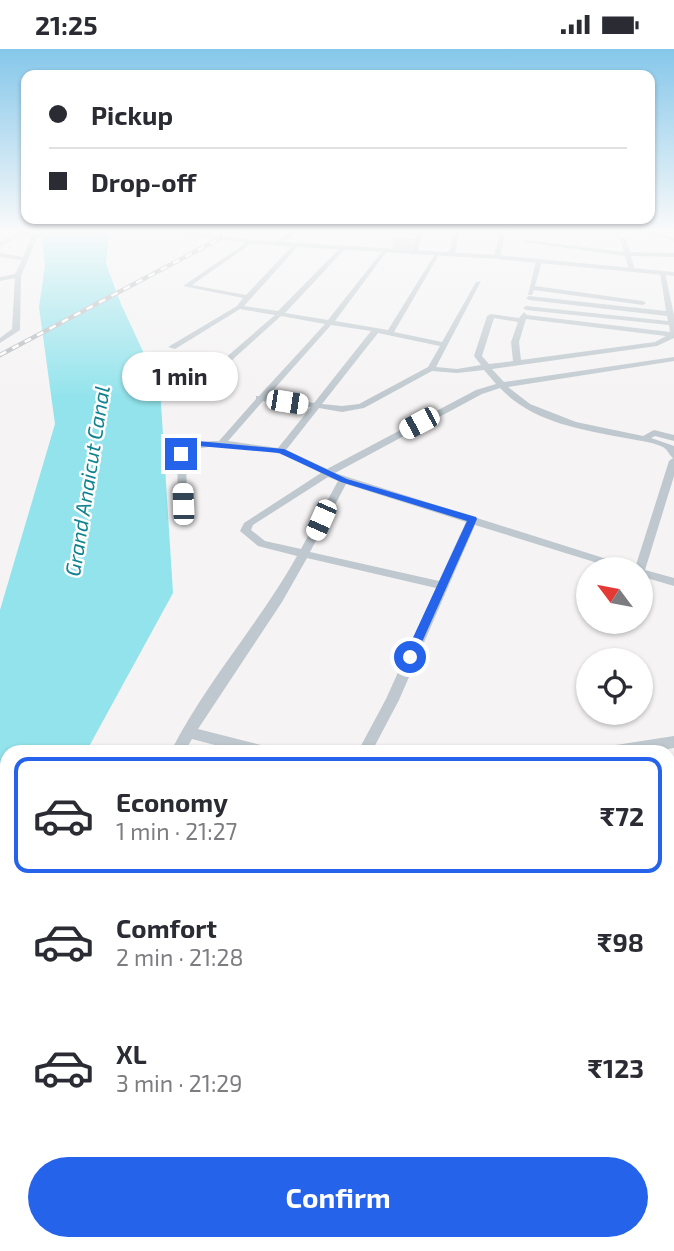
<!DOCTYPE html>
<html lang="en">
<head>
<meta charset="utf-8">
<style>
  body { margin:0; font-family:"Exo 2",sans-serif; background:#f2f2f3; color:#2b2b33; height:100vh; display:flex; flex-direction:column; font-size:26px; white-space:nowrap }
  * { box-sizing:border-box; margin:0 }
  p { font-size:23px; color:#7c7c81 }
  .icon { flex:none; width:38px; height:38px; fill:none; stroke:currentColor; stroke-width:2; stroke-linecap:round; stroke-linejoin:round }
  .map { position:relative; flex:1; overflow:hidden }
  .details { position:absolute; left:0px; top:696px; width:676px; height:506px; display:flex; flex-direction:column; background:#fff; border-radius:21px 21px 0 0; box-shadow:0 2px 5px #0004 }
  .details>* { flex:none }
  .hud { position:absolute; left:21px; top:21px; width:634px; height:154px; border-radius:14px; box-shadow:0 2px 5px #0004; display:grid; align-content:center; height:154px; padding:0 28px; background:#fff }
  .needle { width:46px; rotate:302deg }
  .buttons { position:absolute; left:576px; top:508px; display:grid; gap:14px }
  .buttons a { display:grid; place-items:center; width:77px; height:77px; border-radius:50%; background:#fff; box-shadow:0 2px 5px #0004; font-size:35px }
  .end { position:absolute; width:32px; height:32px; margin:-16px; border:9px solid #2563eb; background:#fff; box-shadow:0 0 0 4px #fff }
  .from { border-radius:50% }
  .bubble { position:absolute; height:49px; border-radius:24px; background:#fff; box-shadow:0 2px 5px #0004; font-size:23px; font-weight:700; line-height:49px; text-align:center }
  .car { position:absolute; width:21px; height:42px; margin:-21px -10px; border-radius:9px; box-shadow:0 0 5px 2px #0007; background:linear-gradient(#fff 24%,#345 0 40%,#fff 0 76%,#345 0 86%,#fff 0) }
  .hud b { display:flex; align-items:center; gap:24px; height:66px; font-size:26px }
  .hud b+b { border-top:2px solid #e1e1e2 }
  .hud i { width:18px; height:18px; background:#2b2b33 }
  ul { padding:12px 0 0; list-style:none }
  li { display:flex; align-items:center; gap:21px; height:116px; margin:0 14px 10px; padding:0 14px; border:4px solid transparent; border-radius:14px }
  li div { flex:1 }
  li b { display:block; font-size:26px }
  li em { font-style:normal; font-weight:700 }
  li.on { border-color:#2563eb }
  li>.icon { width:63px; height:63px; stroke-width:1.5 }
  .cta { display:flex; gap:14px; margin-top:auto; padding:14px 28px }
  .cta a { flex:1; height:80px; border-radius:42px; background:#2563eb; color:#fff; font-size:28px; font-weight:700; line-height:80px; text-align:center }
  .status { display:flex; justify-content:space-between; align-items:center; height:49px; padding:0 35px; background:#fff; direction:ltr }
  .status svg { height:19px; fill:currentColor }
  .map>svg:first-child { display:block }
  .water { fill:#92e3ec }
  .building { fill:#cdd0d5; stroke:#d7dade; stroke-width:2 }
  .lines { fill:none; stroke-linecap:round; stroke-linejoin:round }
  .minor { fill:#bec8ce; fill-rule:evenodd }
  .tertiary { fill:#bec8ce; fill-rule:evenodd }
  .rail-casing { stroke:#b5b9bd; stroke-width:4.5 }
  .rail { stroke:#fff; stroke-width:2.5; stroke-dasharray:7; stroke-linecap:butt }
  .route { fill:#2563eb }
  .labels { text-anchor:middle; stroke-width:5; stroke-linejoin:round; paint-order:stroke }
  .far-water-label { font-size:21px; font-style:italic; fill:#0f838f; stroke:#fff }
</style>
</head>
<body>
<div class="status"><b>21:25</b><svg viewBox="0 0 49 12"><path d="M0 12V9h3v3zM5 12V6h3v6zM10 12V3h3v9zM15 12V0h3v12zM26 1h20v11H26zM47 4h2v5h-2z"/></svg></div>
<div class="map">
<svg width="674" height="1202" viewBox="0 0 674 1202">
  <rect width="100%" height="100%" fill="#f5f3f3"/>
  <path class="water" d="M 44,182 L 109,182 L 106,215 L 121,255 L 160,339 L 173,544 L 86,703 L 7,704 L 7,847 L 0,860 L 0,561 L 55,375 L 39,258 L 45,216 L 42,188 Z"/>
  <path class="building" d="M 394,189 L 413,191 L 411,203 L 392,201 Z"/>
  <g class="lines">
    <g class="minor">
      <path d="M 24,182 L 26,185 L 0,197 L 0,193 Z"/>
      <path d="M 202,182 L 208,182 L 202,186 L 199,184 Z"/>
      <path d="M 292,182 L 298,182 L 280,195 L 276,195 L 276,193 Z"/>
      <path d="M 417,182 L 423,182 L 417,204 L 414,206 L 411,204 Z"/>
      <path d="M 454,182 L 460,182 L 455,205 L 452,207 L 449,205 Z"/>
      <path d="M 500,182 L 506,182 L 500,208 L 497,210 L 494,208 Z"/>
      <path d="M 634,182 L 643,182 L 674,188 L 674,192 Z"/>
      <path d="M 35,185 L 38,187 L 21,227 L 20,281 L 0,294 L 0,289 L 12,280 L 15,229 L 0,232 L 0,228 L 15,225 L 22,211 L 0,208 L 0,204 L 23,208 L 32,187 Z"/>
      <path d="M 623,188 L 626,190 L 630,203 L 674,204 L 674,208 L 631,207 L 635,221 L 632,223 L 629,221 L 625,207 L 523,193 L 526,191 L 624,203 L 620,190 Z"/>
      <path d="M 250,191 L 252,194 L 192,236 L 246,246 L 295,194 L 299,194 L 299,196 L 244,257 L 278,262 L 341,198 L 345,198 L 345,200 L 285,264 L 328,271 L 384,200 L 387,202 L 335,272 L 388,281 L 435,205 L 440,204 L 394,283 L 442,293 L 476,233 L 481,232 L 436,318 L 457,320 L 481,316 L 474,307 L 487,267 L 491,265 L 519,269 L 524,263 L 527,266 L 670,283 L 669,276 L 526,261 L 523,259 L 526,257 L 668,272 L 667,267 L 529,251 L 526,249 L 529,247 L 666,262 L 660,224 L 665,223 L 674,266 L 674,289 L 657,297 L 492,320 L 504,333 L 674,308 L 674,312 L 508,338 L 530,355 L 576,373 L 643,387 L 654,381 L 674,386 L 674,392 L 655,387 L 651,389 L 674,397 L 674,427 L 645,521 L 674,529 L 674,537 L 640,527 L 640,520 L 617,520 L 475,476 L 399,651 L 371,704 L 357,704 L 386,650 L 436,539 L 307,509 L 282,553 L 198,680 L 269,698 L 274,700 L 276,704 L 245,704 L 192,690 L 184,704 L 170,704 C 205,634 259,575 297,507 L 258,497 L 240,482 L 244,474 L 321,424 C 309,418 298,412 286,407 C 261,398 208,390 186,406 L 187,455 L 182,458 L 177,455 L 178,403 C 190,394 204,392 219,392 L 256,350 L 256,347 L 259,347 L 325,275 L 281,267 L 201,339 L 195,339 L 195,335 L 275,266 L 240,260 L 175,300 L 168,298 L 237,257 L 243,249 L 183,237 ZM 494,269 L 518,273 L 511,293 L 513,312 L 489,315 L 482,307 ZM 526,270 L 666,287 L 655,293 L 521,311 L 519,293 ZM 331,276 L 371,282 L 314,354 L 267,348 ZM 378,284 L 440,297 L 428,318 L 359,355 L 342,357 L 322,355 ZM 484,321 L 496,335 L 476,341 L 327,420 L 286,401 L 319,359 L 342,363 L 364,359 L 432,322 L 457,324 ZM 500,339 C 531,372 578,380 620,388 C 634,391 650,392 663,398 C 668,401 669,406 673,409 L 669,412 L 635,519 L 335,424 L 482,345 ZM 263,352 L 311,358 L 278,399 L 228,392 ZM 328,428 L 338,432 L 301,500 L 265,492 L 251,481 L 253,476 ZM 346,435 L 466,473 L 439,532 L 310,503 Z"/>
      <path d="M 539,210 L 542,212 L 535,237 L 643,252 L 646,254 L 643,256 L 534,241 L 532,246 L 528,246 L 536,212 Z"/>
      <path d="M 674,687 L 674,699 L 644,704 L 596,704 L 598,700 L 603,698 Z"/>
      <path d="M 674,836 L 674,859 L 668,862 L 668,838 Z"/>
      <path d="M 674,1017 L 674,1044 L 668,1046 L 668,1019 Z"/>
      <path d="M 127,1195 L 150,1195 L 147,1202 L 124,1202 Z"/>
      <path d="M 221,1195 L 252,1195 L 255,1202 L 224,1202 Z"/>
      <path d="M 479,1195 L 501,1195 L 499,1202 L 477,1202 Z"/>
      <path d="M 577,1195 L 599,1195 L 596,1202 L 574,1202 Z"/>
    </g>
    <g class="tertiary">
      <path d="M 16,182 L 35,185 L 104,182 L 35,189 Z"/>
      <path d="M 177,182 L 250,191 L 497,206 L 674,223 L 674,227 L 497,210 L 250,195 L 180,184 Z"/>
    </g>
    <defs>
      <path id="rail" d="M 0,306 L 234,182"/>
    </defs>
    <use href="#rail" class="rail-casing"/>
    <use href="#rail" class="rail"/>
  </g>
  <linearGradient id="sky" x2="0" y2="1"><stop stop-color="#85c7ea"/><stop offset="0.52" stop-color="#fafafa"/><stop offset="1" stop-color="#fafafa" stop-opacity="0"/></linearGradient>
  <rect width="674" height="350" fill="url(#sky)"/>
  <path class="route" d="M 198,392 L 284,400 L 347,430 L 476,468 L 477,470 L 414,611 L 406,611 L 404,608 L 467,472 L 341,433 L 279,404 L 199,397 L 190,401 L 184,407 L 177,405 L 184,397 Z"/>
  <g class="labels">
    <g class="far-water-label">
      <text transform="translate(88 432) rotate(-81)" y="7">Grand Anaicut Canal</text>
    </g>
  </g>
</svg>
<div class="buttons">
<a><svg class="needle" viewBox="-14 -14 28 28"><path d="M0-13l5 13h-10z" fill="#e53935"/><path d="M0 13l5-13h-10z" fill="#7c7c81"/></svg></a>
<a><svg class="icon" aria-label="locate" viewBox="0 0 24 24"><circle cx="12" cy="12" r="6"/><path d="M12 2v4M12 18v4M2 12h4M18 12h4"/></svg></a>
</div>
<i class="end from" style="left:410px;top:608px"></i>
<i class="end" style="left:181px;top:405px"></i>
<div class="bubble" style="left:122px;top:303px;width:116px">1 min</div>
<i class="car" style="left:287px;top:353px;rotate:99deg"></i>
<i class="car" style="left:419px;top:374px;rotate:242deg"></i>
<i class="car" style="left:183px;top:455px;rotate:358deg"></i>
<i class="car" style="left:321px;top:471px;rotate:204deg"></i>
<div class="hud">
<b><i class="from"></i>Pickup</b>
<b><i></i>Drop-off</b>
</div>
<section class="details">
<ul>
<li class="on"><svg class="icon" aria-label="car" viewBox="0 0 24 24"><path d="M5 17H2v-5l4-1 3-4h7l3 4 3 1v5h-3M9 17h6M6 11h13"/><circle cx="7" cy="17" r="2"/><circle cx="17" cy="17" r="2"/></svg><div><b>Economy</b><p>1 min · 21:27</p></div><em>₹72</em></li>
<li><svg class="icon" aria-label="car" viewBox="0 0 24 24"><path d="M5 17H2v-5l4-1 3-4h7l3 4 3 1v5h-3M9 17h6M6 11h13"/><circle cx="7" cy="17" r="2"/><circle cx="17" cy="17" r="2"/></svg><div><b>Comfort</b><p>2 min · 21:28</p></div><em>₹98</em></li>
<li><svg class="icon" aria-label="car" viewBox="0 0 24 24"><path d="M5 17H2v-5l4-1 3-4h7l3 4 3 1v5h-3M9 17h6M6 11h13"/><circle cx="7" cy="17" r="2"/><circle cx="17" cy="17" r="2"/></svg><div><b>XL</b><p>3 min · 21:29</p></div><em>₹123</em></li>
</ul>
<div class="cta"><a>Confirm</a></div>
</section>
</div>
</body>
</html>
